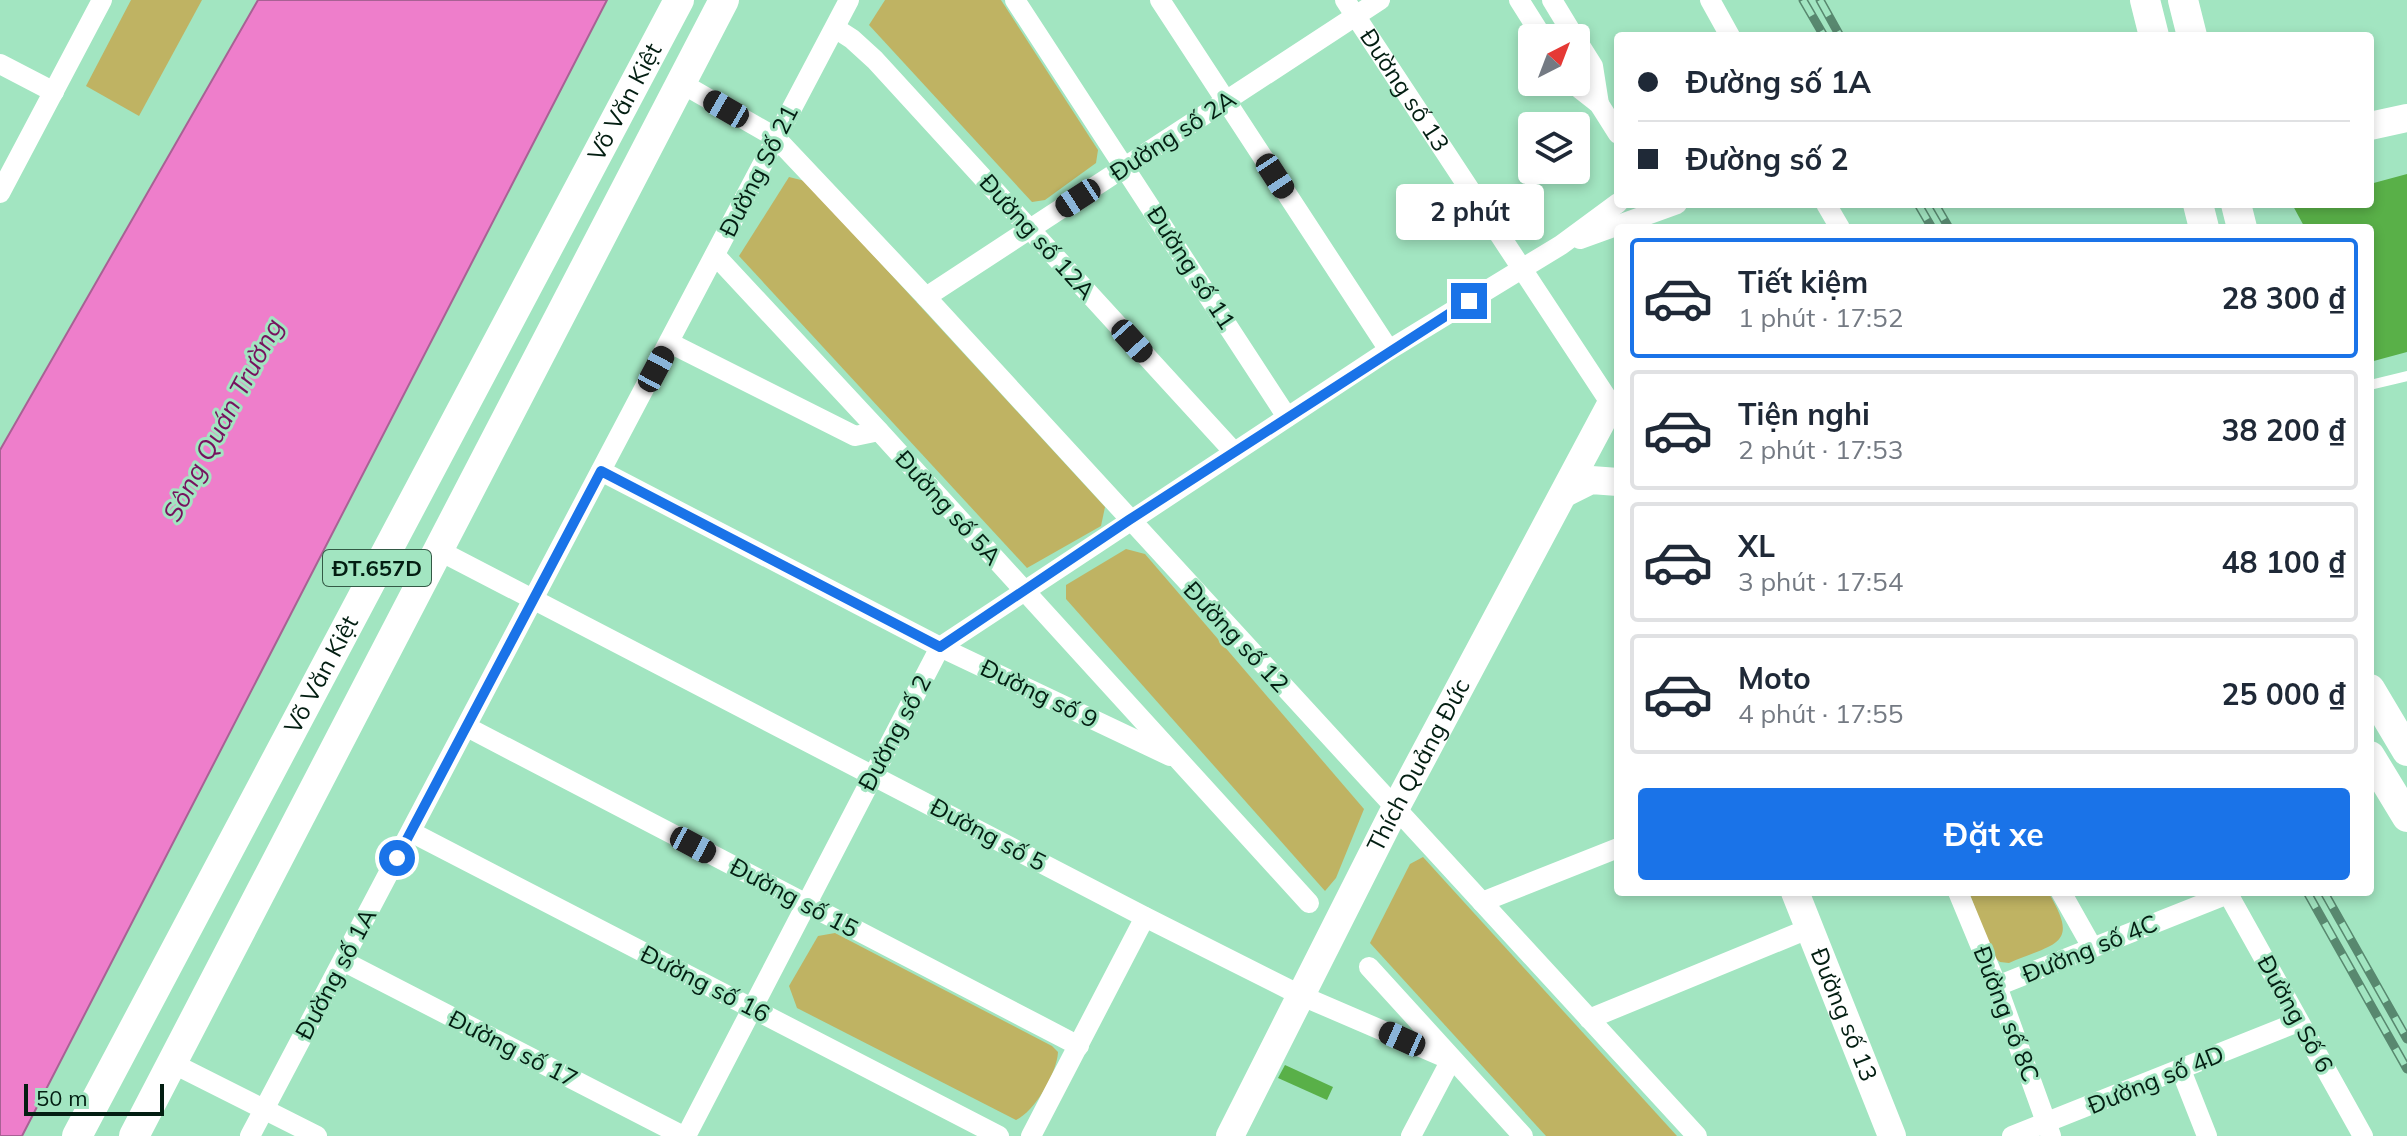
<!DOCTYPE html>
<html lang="vi">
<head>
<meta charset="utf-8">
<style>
  body { margin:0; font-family:Mulish,sans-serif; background:#f2f2f3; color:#1f2937; height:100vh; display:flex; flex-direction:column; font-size:30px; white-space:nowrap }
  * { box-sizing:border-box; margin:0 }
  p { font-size:26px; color:#747a83 }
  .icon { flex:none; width:44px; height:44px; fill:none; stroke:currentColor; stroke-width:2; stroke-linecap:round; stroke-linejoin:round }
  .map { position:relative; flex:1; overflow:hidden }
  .drawer { position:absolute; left:1614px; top:224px; width:760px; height:672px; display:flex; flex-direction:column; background:#fff; border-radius:8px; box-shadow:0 4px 12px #0003 }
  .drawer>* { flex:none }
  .top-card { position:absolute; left:1614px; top:32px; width:760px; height:176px; border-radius:8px; box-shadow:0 4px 12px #0003; display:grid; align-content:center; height:176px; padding:0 24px; background:#fff }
  .needle { width:52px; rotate:42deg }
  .buttons { position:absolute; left:1518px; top:24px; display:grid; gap:16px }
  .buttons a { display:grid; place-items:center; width:72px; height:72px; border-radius:8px; background:#fff; box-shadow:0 4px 12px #0003; font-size:40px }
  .scale { position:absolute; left:24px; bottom:20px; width:140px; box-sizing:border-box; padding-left:8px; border:4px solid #031e12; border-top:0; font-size:22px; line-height:28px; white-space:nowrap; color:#031e12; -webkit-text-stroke:6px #a2e5c1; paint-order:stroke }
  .end { position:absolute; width:36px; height:36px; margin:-18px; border:10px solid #1a73e8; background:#fff; box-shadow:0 0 0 4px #fff }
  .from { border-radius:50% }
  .bubble { position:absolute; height:56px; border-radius:8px; background:#fff; box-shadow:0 4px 12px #0003; font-size:26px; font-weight:700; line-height:56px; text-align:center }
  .car { position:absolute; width:24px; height:48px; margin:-24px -12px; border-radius:10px; box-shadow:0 0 6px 2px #0007; background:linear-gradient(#222 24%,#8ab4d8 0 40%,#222 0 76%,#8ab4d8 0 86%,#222 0) }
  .top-card b { display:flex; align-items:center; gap:28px; height:76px; font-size:30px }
  .top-card b+b { border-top:2px solid #e0e1e3 }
  .top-card i { width:20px; height:20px; background:#1f2937 }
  ul { padding:14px 0 0; list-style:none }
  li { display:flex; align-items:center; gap:24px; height:120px; margin:0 16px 12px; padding:0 8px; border:4px solid #e0e1e3; border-radius:8px }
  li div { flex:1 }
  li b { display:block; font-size:30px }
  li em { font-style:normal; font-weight:700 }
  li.active { border-color:#1a73e8 }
  li>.icon { width:72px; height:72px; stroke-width:1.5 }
  .button { display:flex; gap:16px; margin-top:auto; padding:16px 24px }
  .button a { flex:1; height:92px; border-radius:8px; background:#1a73e8; color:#fff; font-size:32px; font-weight:700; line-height:92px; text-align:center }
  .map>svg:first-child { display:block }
  .green { fill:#bfb363 }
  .water { fill:#ee7ecb; stroke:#a86194; stroke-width:2 }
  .building { fill:#59b048 }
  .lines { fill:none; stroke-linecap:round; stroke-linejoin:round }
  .lane { stroke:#fff; stroke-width:10 }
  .street { stroke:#fff; stroke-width:20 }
  .secondary { stroke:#fff; stroke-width:28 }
  .primary { stroke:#fff; stroke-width:30 }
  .rail-casing { stroke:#58886f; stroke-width:9 }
  .rail { stroke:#a2e5c1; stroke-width:6; stroke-dasharray:18; stroke-linecap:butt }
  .route { stroke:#1a73e8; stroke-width:10 }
  .labels { text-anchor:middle; stroke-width:6; stroke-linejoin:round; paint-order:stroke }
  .shield { fill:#a2e5c1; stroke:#335a46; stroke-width:2 }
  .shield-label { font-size:22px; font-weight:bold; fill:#031e12 }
  .street-label { font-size:24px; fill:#031e12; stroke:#a2e5c1 }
  .water-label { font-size:26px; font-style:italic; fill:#77115e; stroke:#a2e5c1 }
</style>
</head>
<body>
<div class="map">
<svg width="2407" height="1136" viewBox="0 0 2407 1136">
  <rect width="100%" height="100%" fill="#a2e5c1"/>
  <g class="green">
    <path d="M 131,0 L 202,0 L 139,116 L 86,86 Z"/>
    <path d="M 885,0 L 1001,0 L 1098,150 L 1096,163 L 1045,200 L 1032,202 L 869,25 Z"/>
    <path d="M 789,177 L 805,181 L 1105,507 L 1101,526 L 1027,568 L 739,256 Z"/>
    <path d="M 1126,549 L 1145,554 L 1364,809 L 1336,878 L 1325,891 L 1066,599 L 1066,585 Z"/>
    <path d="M 1423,857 L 1677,1136 L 1546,1136 L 1370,943 L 1410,864 Z"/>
    <path d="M 1969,892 L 2048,892 C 2081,946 2055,943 2009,963 L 2000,962 L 1993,956 Z"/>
    <path d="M 835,933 L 1052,1046 L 1058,1052 C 1057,1073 1035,1111 1016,1120 L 797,1008 L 789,986 L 818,936 Z"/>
  </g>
  <path class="water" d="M 258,0 L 607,0 L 22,1136 L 0,1136 L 0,450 Z"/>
  <g class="building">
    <path d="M 2407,174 L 2407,352 L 2370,362 L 2370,228 L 2305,228 L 2292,204 L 2370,204 L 2370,184 Z"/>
    <path d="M 1285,1065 L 1333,1087 L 1327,1100 L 1278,1078 Z"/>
  </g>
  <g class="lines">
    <path class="lane" d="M 2370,385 L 2407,376"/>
    <g class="street">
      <path d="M 1015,0 L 1287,417"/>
      <path d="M 1160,0 L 1389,350"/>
      <path id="s1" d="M 1345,0 L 1611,404 L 1618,401"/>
      <path d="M 1519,0 L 1543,38"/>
      <path d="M 1552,0 L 1575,38"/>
      <path d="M 1710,0 L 1730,36"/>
      <path d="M 835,28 L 852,39 L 875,60 L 1234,452"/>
      <path d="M 1576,39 L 1593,66 L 1599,104"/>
      <path d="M 0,64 L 54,92"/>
      <path d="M 1571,82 L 1599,104 L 1618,134"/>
      <path d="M 681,83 L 775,137 L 926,297 L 1697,1136"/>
      <path d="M 0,193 L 102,0"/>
      <path d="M 1826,204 L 1840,228"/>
      <path d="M 1580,239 L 1677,204"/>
      <path d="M 715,255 L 879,431 L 1309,903"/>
      <path d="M 926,297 L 1380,0"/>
      <path d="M 670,343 L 855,436 L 879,431"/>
      <path d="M 601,471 L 940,647 L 1170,756"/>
      <path d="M 438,550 L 1145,917 L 1302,996 L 1451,1060"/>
      <path d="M 467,727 L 1079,1046"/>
      <path d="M 411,832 L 999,1136"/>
      <path d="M 1958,892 L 1997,986 L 2051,1136"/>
      <path d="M 2061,892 L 2092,947"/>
      <path d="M 2227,892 L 2363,1136"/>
      <path d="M 1482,902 L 1618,848"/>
      <path d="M 343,961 L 683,1136"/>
      <path d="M 1369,967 L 1523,1136"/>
      <path d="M 1997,986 L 2228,894"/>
      <path d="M 1589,1019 L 1808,929"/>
      <path d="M 172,1063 L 317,1136"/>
      <path d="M 2181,1070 L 2207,1136"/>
      <path d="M 250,1136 L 849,0"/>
      <path d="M 686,1136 L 940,647 L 1389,350 L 1561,245 L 1618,203"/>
      <path d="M 1031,1136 L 1145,917"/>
      <path d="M 1411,1136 L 1451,1060"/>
      <path d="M 2012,1136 L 2298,1022"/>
    </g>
    <g class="secondary">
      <path d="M 2370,126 L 2407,118"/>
      <path d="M 1565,493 L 1591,480 L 1618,482"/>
      <path id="s2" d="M 1795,892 L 1892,1136"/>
      <path id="s3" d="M 1230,1136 L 1395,809 L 1611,404"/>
    </g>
    <g class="primary">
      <path d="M 2145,0 L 2154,36"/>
      <path d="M 2183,0 L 2192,36"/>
      <path d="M 2198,204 L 2204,228"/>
      <path d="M 2236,204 L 2242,228"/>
      <path d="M 2370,689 L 2407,751"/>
      <path d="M 2370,756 L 2407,817"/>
      <path id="s4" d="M 77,1136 L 679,0"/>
      <path d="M 134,1136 L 724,0"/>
    </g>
    <defs>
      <g id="rail">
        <path d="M 1803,0 L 1824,36"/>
        <path d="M 1820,0 L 1840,36"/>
        <path d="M 1918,204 L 1932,228"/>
        <path d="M 1935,204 L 1949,228"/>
        <path d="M 2307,892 L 2407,1069"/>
        <path d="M 2324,892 L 2407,1039"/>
      </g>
    </defs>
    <use href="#rail" class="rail-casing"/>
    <use href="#rail" class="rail"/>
  </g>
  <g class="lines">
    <path class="route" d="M 397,858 L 601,471 L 940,647 L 1129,520 L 1469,301"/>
  </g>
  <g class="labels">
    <rect class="shield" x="323" y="550" width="108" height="36" rx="6"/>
    <g class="shield-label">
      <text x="377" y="576">ĐT.657D</text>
    </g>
    <g class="street-label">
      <text dy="8" stroke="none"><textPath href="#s1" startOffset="108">Đường số 13</textPath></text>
      <text dy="8" stroke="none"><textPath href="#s4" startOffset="1170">Võ Văn Kiệt</textPath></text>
      <text transform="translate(1173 136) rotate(-33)" y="8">Đường số 2A</text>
      <text transform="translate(759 171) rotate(-63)" y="8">Đường Số 21</text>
      <text transform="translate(1037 237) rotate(48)" y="8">Đường số 12A</text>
      <text transform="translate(1191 268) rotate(57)" y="8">Đường số 11</text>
      <text transform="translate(948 508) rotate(48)" y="8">Đường số 5A</text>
      <text transform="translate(1236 637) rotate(47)" y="8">Đường số 12</text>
      <text dy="8" stroke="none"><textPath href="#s4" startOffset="522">Võ Văn Kiệt</textPath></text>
      <text transform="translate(1039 694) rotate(26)" y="8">Đường số 9</text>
      <text transform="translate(895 733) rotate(-62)" y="8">Đường số 2</text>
      <text dy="8" stroke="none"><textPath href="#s3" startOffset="416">Thích Quảng Đức</textPath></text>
      <text transform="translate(988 835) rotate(28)" y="8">Đường số 5</text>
      <text transform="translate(794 898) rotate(28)" y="8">Đường số 15</text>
      <text transform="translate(2090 949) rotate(-22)" y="8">Đường số 4C</text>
      <text transform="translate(336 974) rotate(-62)" y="8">Đường số 1A</text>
      <text transform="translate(705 984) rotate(27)" y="8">Đường số 16</text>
      <text dy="8" stroke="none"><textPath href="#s2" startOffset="132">Đường số 13</textPath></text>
      <text transform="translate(2006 1014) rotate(69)" y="8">Đường số 8C</text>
      <text transform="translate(2295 1014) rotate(61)" y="8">Đường Số 6</text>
      <text transform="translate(513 1049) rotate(27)" y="8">Đường số 17</text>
      <text transform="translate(2156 1080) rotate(-22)" y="8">Đường số 4D</text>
    </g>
    <g class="water-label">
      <text transform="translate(223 420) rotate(-62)" y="9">Sông Quán Trường</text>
    </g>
  </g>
</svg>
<div class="buttons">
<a><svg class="needle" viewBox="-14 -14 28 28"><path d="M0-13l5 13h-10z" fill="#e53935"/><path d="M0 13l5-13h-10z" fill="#747a83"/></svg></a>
<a><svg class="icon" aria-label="layers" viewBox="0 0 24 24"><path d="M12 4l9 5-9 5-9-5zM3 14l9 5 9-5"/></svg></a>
</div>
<div class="scale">50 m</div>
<i class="end from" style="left:397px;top:858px"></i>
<i class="end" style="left:1469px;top:301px"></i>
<div class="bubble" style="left:1396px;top:184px;width:148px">2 phút</div>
<i class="car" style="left:726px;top:109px;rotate:300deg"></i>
<i class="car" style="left:1275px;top:176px;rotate:147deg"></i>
<i class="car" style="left:1078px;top:198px;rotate:237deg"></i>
<i class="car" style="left:1132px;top:341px;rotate:138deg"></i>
<i class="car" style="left:656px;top:369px;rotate:28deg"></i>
<i class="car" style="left:693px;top:845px;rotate:118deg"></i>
<i class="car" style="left:1402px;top:1039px;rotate:294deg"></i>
<div class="top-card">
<b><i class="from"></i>Đường số 1A</b>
<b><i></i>Đường số 2</b>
</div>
<section class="drawer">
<ul>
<li class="active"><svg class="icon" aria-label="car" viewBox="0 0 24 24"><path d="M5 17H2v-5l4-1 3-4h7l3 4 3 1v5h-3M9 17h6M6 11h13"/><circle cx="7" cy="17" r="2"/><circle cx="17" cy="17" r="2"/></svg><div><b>Tiết kiệm</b><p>1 phút · 17:52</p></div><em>28 300 ₫</em></li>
<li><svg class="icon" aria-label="car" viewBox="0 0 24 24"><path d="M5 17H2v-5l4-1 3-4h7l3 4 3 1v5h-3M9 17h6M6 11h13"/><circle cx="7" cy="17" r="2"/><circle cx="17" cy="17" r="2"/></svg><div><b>Tiện nghi</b><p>2 phút · 17:53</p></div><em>38 200 ₫</em></li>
<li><svg class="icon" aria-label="car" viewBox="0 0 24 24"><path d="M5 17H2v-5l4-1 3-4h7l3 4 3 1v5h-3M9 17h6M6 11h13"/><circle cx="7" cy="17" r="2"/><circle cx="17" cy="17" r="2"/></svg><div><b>XL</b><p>3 phút · 17:54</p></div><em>48 100 ₫</em></li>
<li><svg class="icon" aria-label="car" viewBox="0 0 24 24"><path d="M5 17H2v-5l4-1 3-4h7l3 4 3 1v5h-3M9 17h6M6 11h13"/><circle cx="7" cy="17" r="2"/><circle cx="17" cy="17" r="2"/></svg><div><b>Moto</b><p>4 phút · 17:55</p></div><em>25 000 ₫</em></li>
</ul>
<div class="button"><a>Đặt xe</a></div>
</section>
</div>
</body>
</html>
